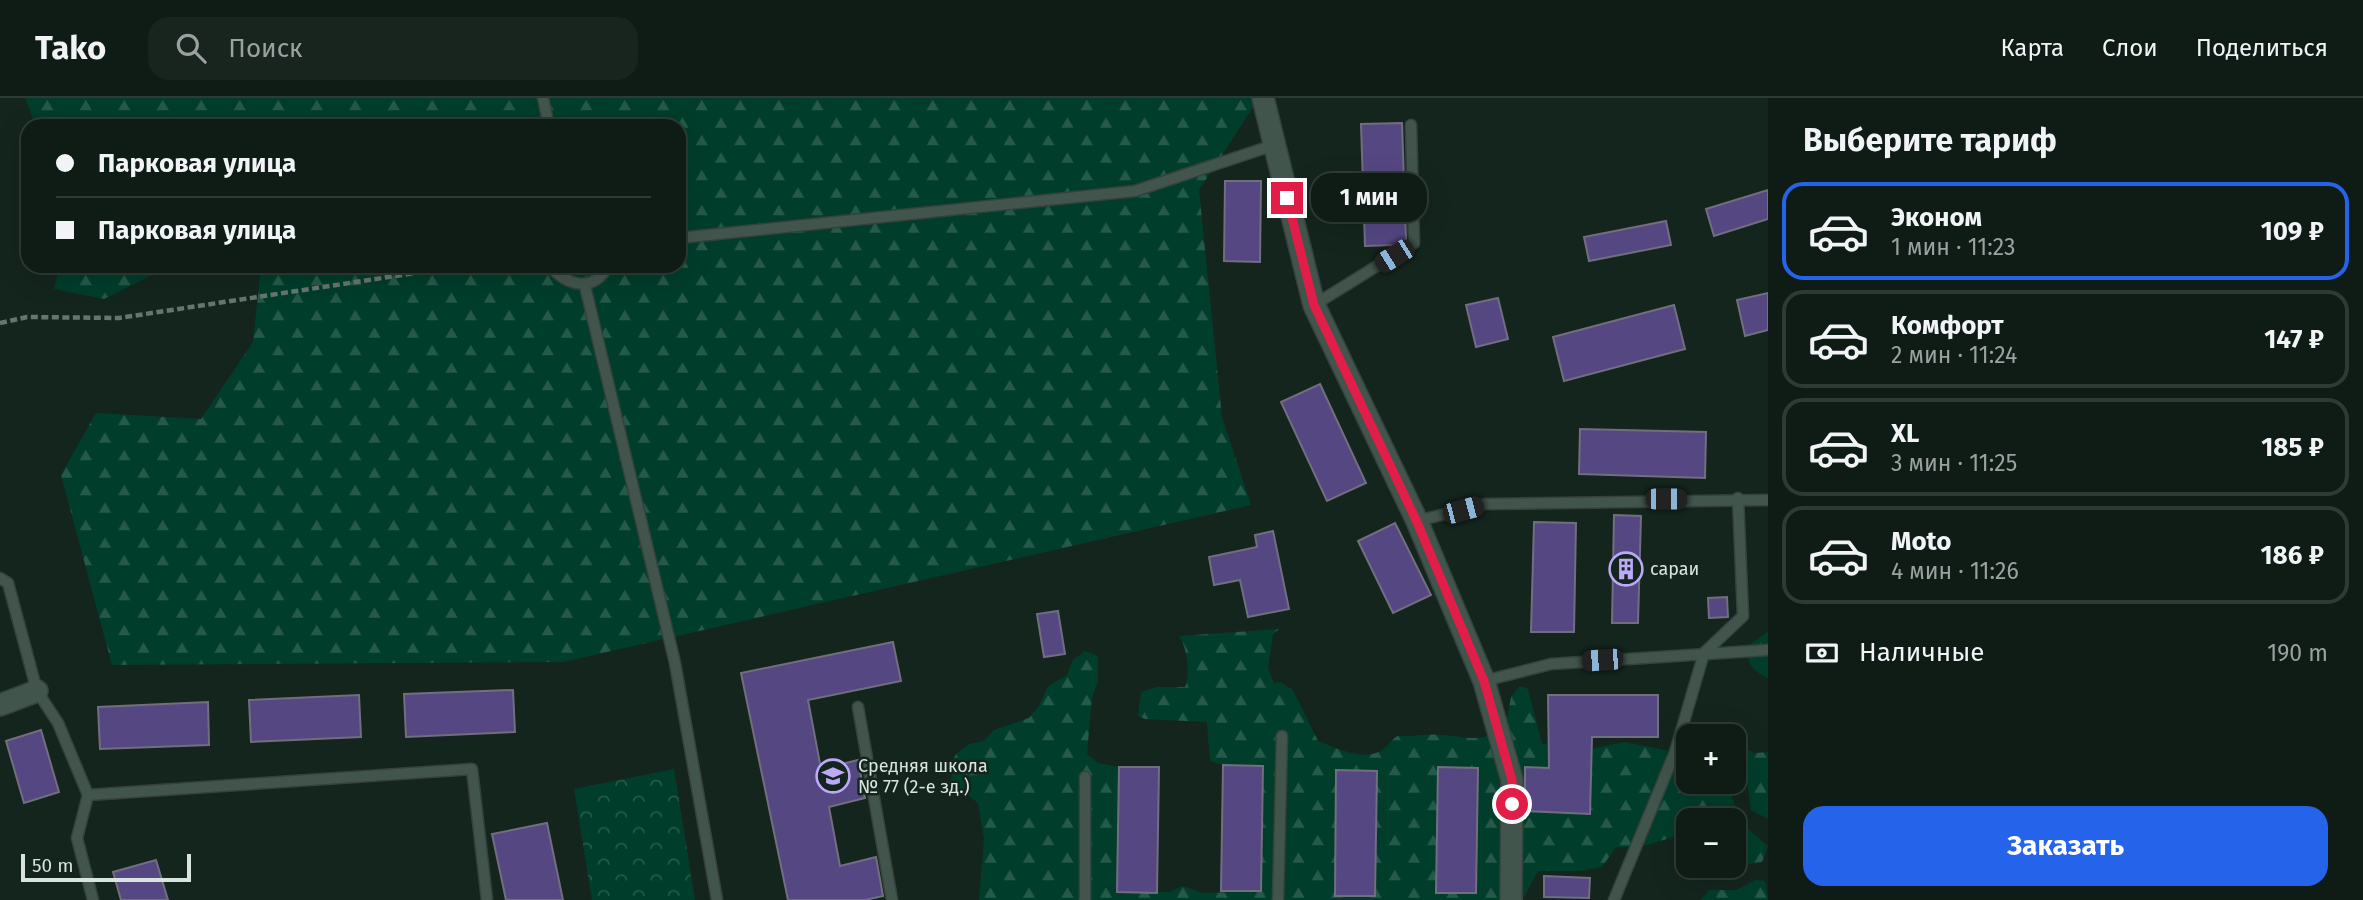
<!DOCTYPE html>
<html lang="ru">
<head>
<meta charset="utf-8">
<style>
  body { margin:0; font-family:"Fira Sans",sans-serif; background:#18251f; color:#f1f3f6; height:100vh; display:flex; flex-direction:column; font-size:26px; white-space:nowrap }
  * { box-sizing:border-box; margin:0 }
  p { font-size:23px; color:#9ba1a1 }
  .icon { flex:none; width:38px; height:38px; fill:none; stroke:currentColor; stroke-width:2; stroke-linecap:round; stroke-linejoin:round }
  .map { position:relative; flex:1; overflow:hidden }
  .sheet { display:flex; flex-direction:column; background:#0f1c16; width:595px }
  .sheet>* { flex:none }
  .hud { position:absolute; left:21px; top:21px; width:665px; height:154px; border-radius:21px; box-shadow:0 7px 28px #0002,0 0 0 2px #2f3a35; display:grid; align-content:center; height:154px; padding:0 35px; background:#0f1c16 }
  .controls { position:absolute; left:1676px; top:626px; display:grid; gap:14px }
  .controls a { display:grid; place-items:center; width:70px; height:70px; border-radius:14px; background:#0f1c16; box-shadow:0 7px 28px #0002,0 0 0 2px #2f3a35; font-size:35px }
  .scale { position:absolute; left:21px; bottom:18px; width:170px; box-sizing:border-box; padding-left:7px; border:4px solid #d9e4df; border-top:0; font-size:19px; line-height:24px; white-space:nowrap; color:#d9e4df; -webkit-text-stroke:5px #14251e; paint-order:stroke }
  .end { position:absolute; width:32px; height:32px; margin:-16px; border:9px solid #e11d48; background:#fff; box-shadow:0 0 0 4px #fff }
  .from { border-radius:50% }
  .bubble { position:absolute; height:49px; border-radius:21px; background:#0f1c16; box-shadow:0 7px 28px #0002,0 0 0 2px #2f3a35; font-size:23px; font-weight:700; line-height:49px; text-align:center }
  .car { position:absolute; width:21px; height:42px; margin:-21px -10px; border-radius:9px; box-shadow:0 0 5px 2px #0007; background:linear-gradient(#222 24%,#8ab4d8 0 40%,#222 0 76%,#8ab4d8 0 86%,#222 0) }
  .hud b { display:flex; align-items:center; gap:24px; height:66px; font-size:26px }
  .hud b+b { border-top:2px solid #2f3a35 }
  .hud i { width:18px; height:18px; background:#f1f3f6 }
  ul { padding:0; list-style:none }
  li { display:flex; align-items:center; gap:21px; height:98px; margin:0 14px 10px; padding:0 21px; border:4px solid #2f3a35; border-radius:21px }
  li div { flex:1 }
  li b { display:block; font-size:26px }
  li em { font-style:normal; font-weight:700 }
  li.current { border-color:#2563eb }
  li>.icon { width:63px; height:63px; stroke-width:1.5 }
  h2 { padding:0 35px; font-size:32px; line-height:84px }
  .pay { display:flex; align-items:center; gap:18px; height:77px; padding:0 35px; font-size:26px }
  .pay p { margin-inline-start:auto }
  .action { display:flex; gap:14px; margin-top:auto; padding:14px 35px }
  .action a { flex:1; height:80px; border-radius:21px; background:#2563eb; color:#fff; font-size:28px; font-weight:700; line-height:80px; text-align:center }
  header { display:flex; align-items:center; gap:42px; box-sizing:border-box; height:98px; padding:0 35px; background:#0f1c16; border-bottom:2px solid #2f3a35 }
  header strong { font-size:33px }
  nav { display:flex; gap:38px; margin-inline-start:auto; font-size:24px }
  .search { width:490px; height:63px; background:#18251f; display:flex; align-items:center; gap:18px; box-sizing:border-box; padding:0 24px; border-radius:21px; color:#9ba1a1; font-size:26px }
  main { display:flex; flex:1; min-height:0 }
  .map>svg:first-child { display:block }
  .forest { fill:url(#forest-firs) }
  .park { fill:url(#park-crowns) }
  .building { fill:#554782; stroke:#716e7f; stroke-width:2 }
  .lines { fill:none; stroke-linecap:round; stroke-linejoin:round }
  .lane-casing { stroke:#35413c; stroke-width:13 }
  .street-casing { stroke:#35413c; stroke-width:24 }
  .path { stroke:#67756f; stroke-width:4.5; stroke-dasharray:7 3.5; stroke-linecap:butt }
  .lane { stroke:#42554d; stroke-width:10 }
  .street { stroke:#42554d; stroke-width:21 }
  .route { stroke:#e11d48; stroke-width:9 }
  .labels { text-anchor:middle; stroke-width:5; stroke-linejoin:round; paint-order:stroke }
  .poi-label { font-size:18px; fill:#d9e4df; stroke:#14251e; text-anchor:start }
</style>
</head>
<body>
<header>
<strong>Tako</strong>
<div class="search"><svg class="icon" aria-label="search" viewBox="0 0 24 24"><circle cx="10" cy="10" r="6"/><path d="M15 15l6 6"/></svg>Поиск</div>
<nav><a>Карта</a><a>Слои</a><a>Поделиться</a></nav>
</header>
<main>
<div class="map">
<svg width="1768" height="802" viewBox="0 0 1768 802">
  <defs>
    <pattern id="forest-firs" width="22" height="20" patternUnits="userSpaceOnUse" patternTransform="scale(1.75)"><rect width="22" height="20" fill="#013d2b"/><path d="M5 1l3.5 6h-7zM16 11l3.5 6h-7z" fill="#255949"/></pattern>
    <pattern id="park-crowns" width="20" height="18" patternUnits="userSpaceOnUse" patternTransform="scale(1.75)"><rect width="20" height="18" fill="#013d2b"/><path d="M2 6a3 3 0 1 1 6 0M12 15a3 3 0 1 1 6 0" fill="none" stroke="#255949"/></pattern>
  </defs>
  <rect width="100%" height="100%" fill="#14251e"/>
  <g class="forest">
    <path d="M 25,0 L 1259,0 L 1199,92 L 1222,319 L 1251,407 L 563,564 L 112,567 L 61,377 L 96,315 L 201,321 L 253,244 L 261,168 L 679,168 L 679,28 L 36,28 Z"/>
    <path d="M 60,168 L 223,168 L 152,177 L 104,201 L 54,191 Z"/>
    <path d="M 1279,531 L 1273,536 L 1268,570 L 1274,585 L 1280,584 L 1293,592 L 1318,643 C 1336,650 1364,664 1382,652 C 1389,648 1391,641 1398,638 C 1413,639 1428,635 1443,637 C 1469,639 1488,648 1507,621 L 1511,599 L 1520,588 L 1528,591 L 1542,646 L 1587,652 L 1624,644 L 1675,654 L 1679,660 L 1689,659 L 1689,684 L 1724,684 L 1735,706 L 1739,723 L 1768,748 L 1762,764 L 1748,766 L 1736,748 L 1734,723 L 1689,723 L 1689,741 L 1680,737 L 1640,749 L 1616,749 L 1602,769 L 1580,773 L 1538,773 L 1522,802 L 979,802 L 984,741 L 978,705 L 951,684 L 953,661 L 957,655 L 969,646 L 984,643 L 994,632 L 1029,620 L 1039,608 L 1048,588 L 1067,577 L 1073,562 L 1085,553 L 1098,558 L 1098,584 L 1092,599 L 1087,656 L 1098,665 L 1119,669 L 1117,794 L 1170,794 L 1182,788 L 1203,795 L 1261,793 L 1263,668 L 1223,667 L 1210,663 L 1207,624 L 1145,621 L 1138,618 L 1141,594 L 1156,589 L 1185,589 C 1191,578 1187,549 1179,538 Z"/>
    <path d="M 1768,534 L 1768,580 C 1751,572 1744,564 1752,545 Z"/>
    <path d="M 1712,623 L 1719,626 L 1728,639 L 1700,639 Z"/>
    <path d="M 1734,645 L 1755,655 L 1768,654 L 1768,721 L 1751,712 L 1747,682 L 1742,675 L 1734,675 Z"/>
    <path d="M 1755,782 L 1765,783 L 1768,802 L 1701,802 L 1709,792 L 1736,792 Z"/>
  </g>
  <path class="park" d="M 674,671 L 695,802 L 592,802 L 574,691 Z"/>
  <g class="building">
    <path d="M 1402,25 L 1406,141 L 1396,147 L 1365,148 L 1361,26 Z"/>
    <path d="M 1225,83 L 1261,83 L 1260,164 L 1224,163 Z"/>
    <path d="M 1768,92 L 1768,121 L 1714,138 L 1706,111 Z"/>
    <path d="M 1666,123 L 1671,147 L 1589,163 L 1584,139 Z"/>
    <path d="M 1768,195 L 1768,232 L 1745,238 L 1737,202 Z"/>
    <path d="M 1498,200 L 1508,241 L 1476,249 L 1466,207 Z"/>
    <path d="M 1674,207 L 1685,251 L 1564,283 L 1553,239 Z"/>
    <path d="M 1320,286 L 1366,385 L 1327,403 L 1281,304 Z"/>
    <path d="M 1580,331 L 1706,334 L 1705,380 L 1579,376 Z"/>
    <path d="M 1614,417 L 1641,418 L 1638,525 L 1612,525 Z"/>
    <path d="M 1534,424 L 1576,425 L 1574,534 L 1531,534 Z"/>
    <path d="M 1395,425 L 1431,497 L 1393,515 L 1358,443 Z"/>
    <path d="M 1273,433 L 1289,511 L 1248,519 L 1240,482 L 1214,487 L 1209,459 L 1257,449 L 1255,437 Z"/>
    <path d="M 1727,499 L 1728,519 L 1709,520 L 1708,500 Z"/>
    <path d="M 1058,513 L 1065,556 L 1044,559 L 1037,516 Z"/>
    <path d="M 893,544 L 901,583 L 808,602 L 821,671 L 858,662 L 865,700 L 829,709 L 840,768 L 876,759 L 883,798 L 865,802 L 788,802 L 741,575 Z"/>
    <path d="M 513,592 L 515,634 L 406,639 L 404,596 Z"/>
    <path d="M 359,597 L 361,639 L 251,644 L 249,602 Z"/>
    <path d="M 1548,597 L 1658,597 L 1658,639 L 1592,639 L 1590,716 L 1525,713 L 1525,669 L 1549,670 Z"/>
    <path d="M 208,604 L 209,647 L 100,651 L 98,609 Z"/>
    <path d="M 41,632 L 59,694 L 24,705 L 6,643 Z"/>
    <path d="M 1223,667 L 1263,668 L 1261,793 L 1221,793 Z"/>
    <path d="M 1119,669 L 1159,669 L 1157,795 L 1117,794 Z"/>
    <path d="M 1438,669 L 1478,670 L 1476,795 L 1436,795 Z"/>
    <path d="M 1336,672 L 1377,673 L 1375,798 L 1335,798 Z"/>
    <path d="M 547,725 L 563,802 L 506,802 L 492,736 Z"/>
    <path d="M 156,762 L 168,802 L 121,802 L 113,774 Z"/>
    <path d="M 1544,778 L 1590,780 L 1589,800 L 1544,799 Z"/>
  </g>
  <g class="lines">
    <defs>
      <g id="lane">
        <path d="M 543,0 L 549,28"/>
        <path d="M 679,140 L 1135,93 L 1274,47"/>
        <path d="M 550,168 C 567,188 593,195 608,168"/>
        <path d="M 585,188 L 675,565 L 717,802"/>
        <path d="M 1314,207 L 1414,145 L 1411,27"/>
        <path d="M 1417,423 L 1485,406 L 1768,402"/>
        <path d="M 0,480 L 8,485 L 37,593 L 58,625 L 88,697 L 77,740 L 93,802"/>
        <path d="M 1484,583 L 1551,566 L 1768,552"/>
        <path d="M 858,609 L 892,802"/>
        <path d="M 1085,679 L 1085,802"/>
        <path d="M 88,697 L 472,671 L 487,802"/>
        <path d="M 1278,802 L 1282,638"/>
        <path d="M 1614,802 L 1675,654 L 1704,555 L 1743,518 L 1738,400"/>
      </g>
      <g id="street">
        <path d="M 1263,0 L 1314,207 L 1417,423 L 1484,583 L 1512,682 L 1511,802"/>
        <path d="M 0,607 L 37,593"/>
      </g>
    </defs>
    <use href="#lane" class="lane-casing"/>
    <use href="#street" class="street-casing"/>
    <path class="path" d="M 0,225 L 27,219 L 119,220 L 461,168"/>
    <use href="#lane" class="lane"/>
    <use href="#street" class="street"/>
  </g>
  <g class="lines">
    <path class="route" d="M 1287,100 L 1314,207 L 1417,424 L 1484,583 L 1512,682 L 1512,706"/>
  </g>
  <defs>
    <symbol id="building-ring" viewBox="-11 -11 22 22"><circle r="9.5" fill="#14251e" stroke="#baaaf7" stroke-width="1.5"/><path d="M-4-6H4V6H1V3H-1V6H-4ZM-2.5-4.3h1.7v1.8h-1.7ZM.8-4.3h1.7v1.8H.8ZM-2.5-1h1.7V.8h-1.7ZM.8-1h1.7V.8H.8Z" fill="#baaaf7"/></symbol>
    <symbol id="school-ring" viewBox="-11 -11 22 22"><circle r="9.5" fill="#14251e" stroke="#baaaf7" stroke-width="1.5"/><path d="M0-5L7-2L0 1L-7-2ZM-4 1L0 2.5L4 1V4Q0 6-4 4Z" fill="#baaaf7"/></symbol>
  </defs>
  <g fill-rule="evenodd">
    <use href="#building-ring" x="1607" y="452" width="38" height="38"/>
    <use href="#school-ring" x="814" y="659" width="38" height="38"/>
  </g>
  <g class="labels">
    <g class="poi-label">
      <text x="1650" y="477">сараи</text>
      <text x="858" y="674">Средняя школа<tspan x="858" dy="21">№ 77 (2-е зд.)</tspan></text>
    </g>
  </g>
</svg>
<div class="controls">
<a>+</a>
<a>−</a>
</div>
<div class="scale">50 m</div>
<i class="end from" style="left:1512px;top:706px"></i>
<i class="end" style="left:1287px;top:100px"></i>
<div class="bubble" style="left:1311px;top:75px;width:116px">1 мин</div>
<i class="car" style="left:1394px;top:158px;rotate:238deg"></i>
<i class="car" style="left:1666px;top:401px;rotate:90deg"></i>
<i class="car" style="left:1463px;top:412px;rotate:75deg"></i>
<i class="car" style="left:1602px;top:562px;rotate:266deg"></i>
<div class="hud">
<b><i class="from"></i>Парковая улица</b>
<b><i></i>Парковая улица</b>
</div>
</div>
<section class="sheet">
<h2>Выберите тариф</h2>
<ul>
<li class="current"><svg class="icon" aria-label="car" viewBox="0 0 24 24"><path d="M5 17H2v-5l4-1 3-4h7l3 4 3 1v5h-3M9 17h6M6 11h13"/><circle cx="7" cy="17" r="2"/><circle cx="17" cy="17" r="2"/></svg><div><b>Эконом</b><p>1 мин · 11:23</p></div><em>109 ₽</em></li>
<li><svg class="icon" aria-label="car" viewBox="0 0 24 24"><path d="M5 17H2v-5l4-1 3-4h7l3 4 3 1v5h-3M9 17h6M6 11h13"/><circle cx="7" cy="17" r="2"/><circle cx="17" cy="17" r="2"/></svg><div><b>Комфорт</b><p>2 мин · 11:24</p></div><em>147 ₽</em></li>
<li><svg class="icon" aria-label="car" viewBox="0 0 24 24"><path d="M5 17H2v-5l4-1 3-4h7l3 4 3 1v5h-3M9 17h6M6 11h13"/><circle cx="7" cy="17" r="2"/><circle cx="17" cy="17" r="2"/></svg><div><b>XL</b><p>3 мин · 11:25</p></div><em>185 ₽</em></li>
<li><svg class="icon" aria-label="car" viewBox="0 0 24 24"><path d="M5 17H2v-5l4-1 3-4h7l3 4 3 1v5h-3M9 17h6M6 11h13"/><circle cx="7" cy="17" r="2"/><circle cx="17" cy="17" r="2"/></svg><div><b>Moto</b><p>4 мин · 11:26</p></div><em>186 ₽</em></li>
</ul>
<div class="pay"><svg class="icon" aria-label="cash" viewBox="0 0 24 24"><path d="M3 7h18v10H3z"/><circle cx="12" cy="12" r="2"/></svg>Наличные<p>190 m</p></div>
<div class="action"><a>Заказать</a></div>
</section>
</main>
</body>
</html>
